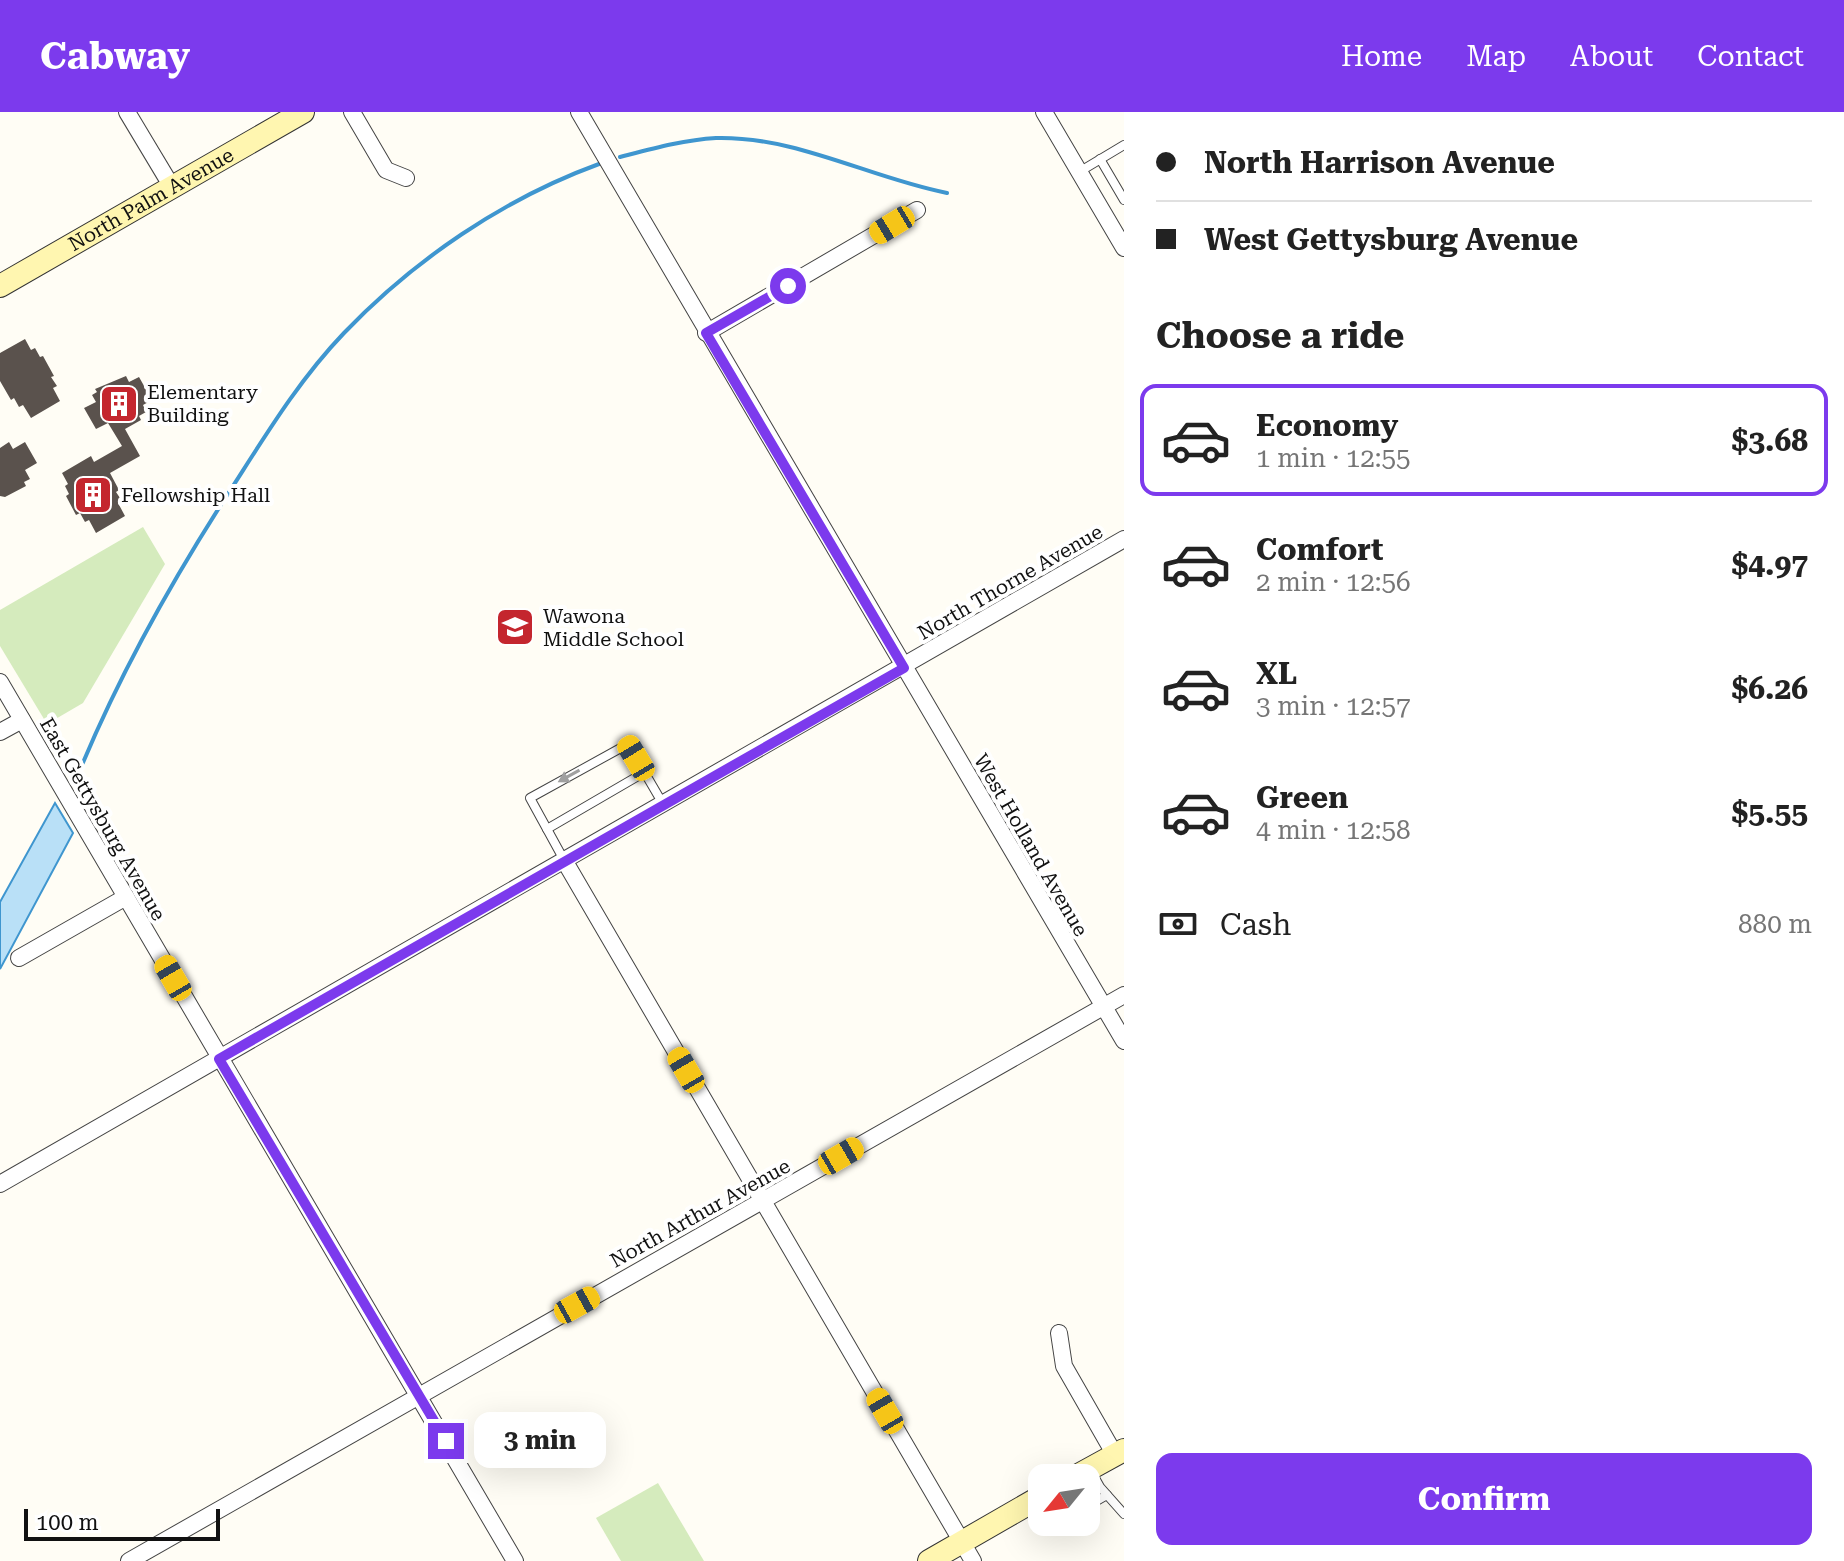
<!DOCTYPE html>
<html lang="en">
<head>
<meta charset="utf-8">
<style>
  body { margin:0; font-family:"Roboto Serif",serif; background:#f6f6f6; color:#222; height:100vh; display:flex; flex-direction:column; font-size:30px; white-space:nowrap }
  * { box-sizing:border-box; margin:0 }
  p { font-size:26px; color:#767676 }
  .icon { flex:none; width:44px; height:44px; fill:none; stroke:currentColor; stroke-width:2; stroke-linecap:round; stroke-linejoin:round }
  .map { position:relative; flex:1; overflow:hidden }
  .drawer { display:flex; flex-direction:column; background:#fff; width:720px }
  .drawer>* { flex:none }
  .banner { display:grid; align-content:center; height:176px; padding:0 32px; background:#fff }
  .needle { width:52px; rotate:240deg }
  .tools { position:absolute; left:1028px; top:1352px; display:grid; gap:16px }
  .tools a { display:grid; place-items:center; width:72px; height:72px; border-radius:16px; background:#fff; box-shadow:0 8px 32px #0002; font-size:40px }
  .scale { position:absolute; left:24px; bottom:20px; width:196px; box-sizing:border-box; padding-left:8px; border:4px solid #111; border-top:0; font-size:22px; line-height:28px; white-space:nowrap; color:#111; -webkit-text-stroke:6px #fff; paint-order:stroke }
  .end { position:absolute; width:36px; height:36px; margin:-18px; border:10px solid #7c3aed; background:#fff; box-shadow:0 0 0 4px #fff }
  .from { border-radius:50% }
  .bubble { position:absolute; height:56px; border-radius:16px; background:#fff; box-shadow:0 8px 32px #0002; font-size:26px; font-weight:700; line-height:56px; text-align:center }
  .car { position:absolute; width:24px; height:48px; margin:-24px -12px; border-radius:10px; box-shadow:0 0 6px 2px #0007; background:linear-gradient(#f5c518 24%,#345 0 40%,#f5c518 0 76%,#345 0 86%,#f5c518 0) }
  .banner b { display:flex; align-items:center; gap:28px; height:76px; font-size:30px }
  .banner b+b { border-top:2px solid #e0e0e0 }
  .banner i { width:20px; height:20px; background:#222 }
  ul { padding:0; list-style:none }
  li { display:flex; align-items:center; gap:24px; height:112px; margin:0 16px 12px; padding:0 16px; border:4px solid transparent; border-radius:16px }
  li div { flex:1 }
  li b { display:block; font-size:30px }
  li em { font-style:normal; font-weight:700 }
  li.current { border-color:#7c3aed }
  li>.icon { width:72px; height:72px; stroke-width:1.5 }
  h2 { padding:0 32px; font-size:36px; line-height:96px }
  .pay { display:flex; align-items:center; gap:20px; height:88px; padding:0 32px; font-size:30px }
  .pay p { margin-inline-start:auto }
  .cta { display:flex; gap:16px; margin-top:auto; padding:16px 32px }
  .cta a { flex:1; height:92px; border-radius:16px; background:#7c3aed; color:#fff; font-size:32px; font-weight:700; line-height:92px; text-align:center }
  header { display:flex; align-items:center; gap:48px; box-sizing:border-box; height:112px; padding:0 40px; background:#7c3aed; color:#fff }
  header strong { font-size:38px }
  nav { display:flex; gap:44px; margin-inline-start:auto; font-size:28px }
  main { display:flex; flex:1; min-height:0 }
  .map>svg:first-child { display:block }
  .green { fill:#d5ebbd }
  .water { fill:#b9e0f7; stroke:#3f96cf; stroke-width:2 }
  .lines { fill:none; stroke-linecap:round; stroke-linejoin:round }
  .stream { stroke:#3f96cf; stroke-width:4 }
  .building { fill:#5a524d }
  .lane-casing { stroke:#444; stroke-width:10 }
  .street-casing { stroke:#444; stroke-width:18 }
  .secondary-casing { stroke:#333; stroke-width:24 }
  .lane { stroke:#fff; stroke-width:8 }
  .street { stroke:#fff; stroke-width:16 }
  .secondary { stroke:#fff6b0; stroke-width:22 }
  .oneway { fill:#a0a0a0 }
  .route { stroke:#7c3aed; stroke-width:10 }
  .labels { text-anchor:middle; stroke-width:8; stroke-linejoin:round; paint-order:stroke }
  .street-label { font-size:20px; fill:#111; stroke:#fff }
  .poi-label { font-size:20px; fill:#111; stroke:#fff; text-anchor:start }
</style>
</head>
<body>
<header>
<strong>Cabway</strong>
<nav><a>Home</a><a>Map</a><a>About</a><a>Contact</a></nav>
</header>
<main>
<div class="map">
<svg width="1124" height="1449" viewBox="0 0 1124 1449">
  <rect width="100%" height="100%" fill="#fffdf5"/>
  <g class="green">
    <path d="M 143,415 L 165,452 L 83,591 L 47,612 L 0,534 L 0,498 Z"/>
    <path d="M 658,1371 L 704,1449 L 621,1449 L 596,1406 Z"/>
  </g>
  <path class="water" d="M 55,691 L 73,721 L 0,857 L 0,790 Z"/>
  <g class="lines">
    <g class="stream">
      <path d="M 620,45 C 651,37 683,28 716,26 C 796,24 870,66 947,81"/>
      <path d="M 77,665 C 117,567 167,477 224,388 C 261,331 296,271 344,221 C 414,148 503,87 599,52"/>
    </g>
  </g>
  <g class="building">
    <path d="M 25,227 L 31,238 L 35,236 L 40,245 L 43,244 L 54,264 L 51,265 L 57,274 L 53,276 L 60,289 L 31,306 L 23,293 L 19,295 L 14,286 L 11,288 L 0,269 L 0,241 Z"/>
    <path d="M 126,264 L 129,270 L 139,265 L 152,288 L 143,293 L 146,300 L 139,304 L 141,308 L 125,317 L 140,344 L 110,361 L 119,378 L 116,380 L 122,389 L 118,391 L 125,404 L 96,421 L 89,408 L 85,410 L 80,401 L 76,403 L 66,384 L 69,382 L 65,374 L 68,372 L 62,361 L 91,344 L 94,350 L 122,334 L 108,311 L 96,317 L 84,296 L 96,290 L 92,283 L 97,280 L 95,277 Z"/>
    <path d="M 9,330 L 13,337 L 25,330 L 37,351 L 25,358 L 30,367 L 24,370 L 26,374 L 5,385 L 0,384 L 0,336 Z"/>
  </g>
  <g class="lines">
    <defs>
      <g id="lane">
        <path d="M 1100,47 L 1124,88"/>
        <path d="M 1079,60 L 1124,33"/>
        <path d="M 547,717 L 645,660"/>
        <path d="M 564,748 L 530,686 L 628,632 L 663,692"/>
        <path d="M 1090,1357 L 1100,1375 L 1124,1402"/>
        <path d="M 1086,1395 L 1107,1383"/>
      </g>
      <g id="street">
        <path d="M 127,0 L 172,75"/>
        <path d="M 352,0 L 386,58 L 406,66"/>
        <path d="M 579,0 L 1124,929"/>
        <path d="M 1044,0 L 1124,136"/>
        <path d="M 706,221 L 917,98"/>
        <path d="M 0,570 L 515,1449"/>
        <path d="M 0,620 L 22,608"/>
        <path d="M 564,748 L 973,1449"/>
        <path d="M 19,846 L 126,785"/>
        <path d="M 0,1072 L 1124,427"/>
        <path d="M 1059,1221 L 1064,1254 L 1115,1343"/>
        <path d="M 129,1449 L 1124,883"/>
      </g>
      <g id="secondary">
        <path id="s1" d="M 0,174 L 303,0"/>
        <path d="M 1073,1366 L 1124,1338"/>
        <path d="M 929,1449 L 1042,1384"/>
      </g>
    </defs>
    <use href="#lane" class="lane-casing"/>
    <use href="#street" class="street-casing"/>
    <use href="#secondary" class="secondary-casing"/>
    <use href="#lane" class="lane"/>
    <use href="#street" class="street"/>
    <use href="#secondary" class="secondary"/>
  </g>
  <defs><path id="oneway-solid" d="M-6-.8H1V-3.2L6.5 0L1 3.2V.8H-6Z" transform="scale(2)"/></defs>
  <use class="oneway" href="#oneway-solid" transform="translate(569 664) rotate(151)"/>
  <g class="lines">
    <path class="route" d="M 446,1329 L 219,947 L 904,556 L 706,221 L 788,174"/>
  </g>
  <defs>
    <symbol id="building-square" viewBox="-11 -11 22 22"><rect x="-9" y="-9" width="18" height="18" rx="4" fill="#c4262e" stroke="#fff"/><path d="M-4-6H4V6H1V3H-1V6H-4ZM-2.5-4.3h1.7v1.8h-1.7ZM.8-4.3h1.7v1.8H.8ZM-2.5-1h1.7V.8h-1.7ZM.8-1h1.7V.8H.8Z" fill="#fff"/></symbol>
    <symbol id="school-square" viewBox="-11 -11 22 22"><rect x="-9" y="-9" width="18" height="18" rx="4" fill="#c4262e" stroke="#fff"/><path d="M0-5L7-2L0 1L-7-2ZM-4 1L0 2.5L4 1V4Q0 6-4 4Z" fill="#fff"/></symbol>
  </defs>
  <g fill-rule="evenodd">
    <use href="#building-square" x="97" y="270" width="44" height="44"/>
    <use href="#building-square" x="71" y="361" width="44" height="44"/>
    <use href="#school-square" x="493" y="493" width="44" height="44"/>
  </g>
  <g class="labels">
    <g class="street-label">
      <text dy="7" stroke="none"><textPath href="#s1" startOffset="174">North Palm Avenue</textPath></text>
      <text transform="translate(1010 470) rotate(-30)" y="7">North Thorne Avenue</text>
      <text transform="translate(103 707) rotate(60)" y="7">East Gettysburg Avenue</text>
      <text transform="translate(1031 733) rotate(60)" y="7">West Holland Avenue</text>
      <text transform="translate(700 1101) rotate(-29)" y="7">North Arthur Avenue</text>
    </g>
    <g class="poi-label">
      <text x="147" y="287">Elementary<tspan x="147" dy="23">Building</tspan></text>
      <text x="121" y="390">Fellowship Hall</text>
      <text x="543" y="511">Wawona<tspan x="543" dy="23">Middle School</tspan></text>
    </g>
  </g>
</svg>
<div class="tools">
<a><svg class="needle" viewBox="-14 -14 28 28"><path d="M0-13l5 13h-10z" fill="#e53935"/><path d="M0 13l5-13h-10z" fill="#767676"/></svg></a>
</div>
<div class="scale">100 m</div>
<i class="end from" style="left:788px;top:174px"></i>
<i class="end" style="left:446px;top:1329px"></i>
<div class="bubble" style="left:474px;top:1300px;width:132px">3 min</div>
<i class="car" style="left:892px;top:113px;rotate:239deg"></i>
<i class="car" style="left:636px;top:646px;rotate:329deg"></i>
<i class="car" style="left:173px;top:866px;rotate:330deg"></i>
<i class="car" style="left:686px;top:958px;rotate:330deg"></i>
<i class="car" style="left:841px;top:1044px;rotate:60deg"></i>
<i class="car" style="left:577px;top:1193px;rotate:61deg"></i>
<i class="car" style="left:885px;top:1299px;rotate:330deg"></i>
</div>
<section class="drawer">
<div class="banner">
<b><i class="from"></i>North Harrison Avenue</b>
<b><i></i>West Gettysburg Avenue</b>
</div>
<h2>Choose a ride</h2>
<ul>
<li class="current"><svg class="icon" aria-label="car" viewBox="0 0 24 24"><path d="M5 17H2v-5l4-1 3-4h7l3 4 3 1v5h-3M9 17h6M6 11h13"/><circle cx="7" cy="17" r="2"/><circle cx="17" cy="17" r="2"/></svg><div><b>Economy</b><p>1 min · 12:55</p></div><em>$3.68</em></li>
<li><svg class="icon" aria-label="car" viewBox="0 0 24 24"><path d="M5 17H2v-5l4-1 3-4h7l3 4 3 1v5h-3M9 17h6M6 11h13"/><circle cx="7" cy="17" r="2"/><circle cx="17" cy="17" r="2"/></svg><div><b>Comfort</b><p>2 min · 12:56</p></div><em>$4.97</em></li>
<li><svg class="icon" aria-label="car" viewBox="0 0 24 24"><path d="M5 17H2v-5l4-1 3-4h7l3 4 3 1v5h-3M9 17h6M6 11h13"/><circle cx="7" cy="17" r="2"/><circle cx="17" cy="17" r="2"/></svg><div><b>XL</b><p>3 min · 12:57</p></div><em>$6.26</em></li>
<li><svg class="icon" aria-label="car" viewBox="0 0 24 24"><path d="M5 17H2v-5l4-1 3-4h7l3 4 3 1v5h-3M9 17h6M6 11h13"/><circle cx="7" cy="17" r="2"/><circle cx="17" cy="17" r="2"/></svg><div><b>Green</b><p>4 min · 12:58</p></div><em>$5.55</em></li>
</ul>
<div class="pay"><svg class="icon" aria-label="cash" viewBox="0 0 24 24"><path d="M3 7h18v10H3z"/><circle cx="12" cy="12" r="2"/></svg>Cash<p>880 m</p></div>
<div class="cta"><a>Confirm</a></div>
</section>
</main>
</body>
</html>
